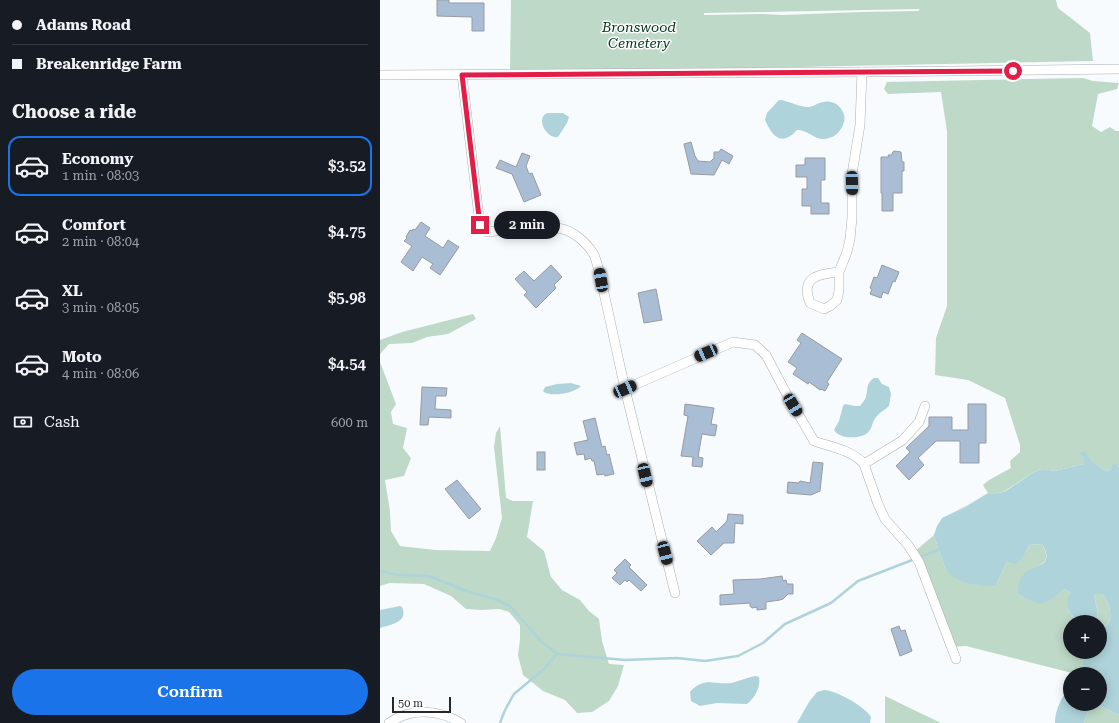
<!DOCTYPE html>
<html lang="en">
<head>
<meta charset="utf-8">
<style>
  body { margin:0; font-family:"Roboto Serif",serif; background:#20242c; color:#f1f3f6; height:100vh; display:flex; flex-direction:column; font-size:15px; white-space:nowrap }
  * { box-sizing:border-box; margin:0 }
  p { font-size:13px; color:#9ea1a6 }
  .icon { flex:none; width:22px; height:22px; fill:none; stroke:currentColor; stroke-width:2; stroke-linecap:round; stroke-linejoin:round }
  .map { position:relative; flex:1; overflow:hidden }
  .details { display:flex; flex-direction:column; background:#171b24; width:380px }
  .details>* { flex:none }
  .hud { display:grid; align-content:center; height:88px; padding:0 12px; background:#171b24 }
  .fabs { position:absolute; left:683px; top:615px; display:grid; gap:8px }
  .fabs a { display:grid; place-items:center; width:44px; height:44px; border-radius:50%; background:#171b24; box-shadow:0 2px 10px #0003; font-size:20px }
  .scale { position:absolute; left:12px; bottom:10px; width:59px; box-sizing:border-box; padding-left:4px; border:2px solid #262729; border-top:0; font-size:11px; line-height:14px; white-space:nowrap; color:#262729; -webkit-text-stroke:3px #fff; paint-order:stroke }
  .end { position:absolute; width:18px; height:18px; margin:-9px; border:5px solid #e11d48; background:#fff; box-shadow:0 0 0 2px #fff }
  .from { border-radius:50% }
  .bubble { position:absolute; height:28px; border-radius:14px; background:#171b24; box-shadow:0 2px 10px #0003; font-size:13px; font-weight:600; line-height:28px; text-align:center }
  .car { position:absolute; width:12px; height:24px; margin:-12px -6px; border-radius:5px; box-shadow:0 0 3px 1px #0007; background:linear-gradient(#222 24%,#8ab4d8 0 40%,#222 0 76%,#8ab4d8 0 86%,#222 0) }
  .hud b { display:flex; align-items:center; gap:14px; height:38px; font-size:15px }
  .hud b+b { border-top:1px solid #363941 }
  .hud i { width:10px; height:10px; background:#f1f3f6 }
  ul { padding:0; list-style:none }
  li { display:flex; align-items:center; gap:12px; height:60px; margin:0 8px 6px; padding:0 4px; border:2px solid transparent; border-radius:12px }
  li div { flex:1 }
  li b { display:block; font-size:15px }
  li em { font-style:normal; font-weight:600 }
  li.current { border-color:#1a73e8 }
  li>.icon { width:36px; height:36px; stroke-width:1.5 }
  h2 { padding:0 12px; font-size:18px; line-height:48px }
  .pay { display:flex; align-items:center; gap:10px; height:44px; padding:0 12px; font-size:15px }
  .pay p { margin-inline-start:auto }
  .cta { display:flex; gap:8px; margin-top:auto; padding:8px 12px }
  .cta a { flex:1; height:46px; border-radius:24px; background:#1a73e8; color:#fff; font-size:16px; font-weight:600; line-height:46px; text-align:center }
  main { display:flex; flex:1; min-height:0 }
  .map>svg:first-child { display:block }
  .green { fill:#bed9c7; fill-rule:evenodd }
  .water { fill:#aed3da }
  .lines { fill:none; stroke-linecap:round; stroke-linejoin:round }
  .stream { stroke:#aed3da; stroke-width:2.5 }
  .building { fill:#a9bed5; stroke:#979ba0 }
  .minor-casing { stroke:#aaafb4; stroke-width:10 }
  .minor { stroke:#fff; stroke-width:9 }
  .route { stroke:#e11d48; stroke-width:5 }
  .labels { text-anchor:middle; stroke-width:3; stroke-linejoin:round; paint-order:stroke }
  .park-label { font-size:14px; font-style:italic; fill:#01371e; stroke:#fff }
</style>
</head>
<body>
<main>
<section class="details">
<div class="hud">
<b><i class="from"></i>Adams Road</b>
<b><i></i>Breakenridge Farm</b>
</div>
<h2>Choose a ride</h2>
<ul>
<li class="current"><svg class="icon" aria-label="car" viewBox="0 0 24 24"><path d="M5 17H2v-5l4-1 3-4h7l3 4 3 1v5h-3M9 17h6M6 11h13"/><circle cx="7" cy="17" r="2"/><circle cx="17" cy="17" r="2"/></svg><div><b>Economy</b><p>1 min · 08:03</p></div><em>$3.52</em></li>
<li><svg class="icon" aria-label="car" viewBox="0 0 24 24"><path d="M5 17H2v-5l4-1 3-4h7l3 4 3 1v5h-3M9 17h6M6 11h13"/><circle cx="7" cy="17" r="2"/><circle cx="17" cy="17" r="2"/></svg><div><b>Comfort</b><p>2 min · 08:04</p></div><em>$4.75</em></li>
<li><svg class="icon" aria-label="car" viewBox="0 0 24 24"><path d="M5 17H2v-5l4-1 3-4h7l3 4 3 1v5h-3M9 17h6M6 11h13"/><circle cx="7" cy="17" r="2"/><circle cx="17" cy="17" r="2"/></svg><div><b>XL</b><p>3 min · 08:05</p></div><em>$5.98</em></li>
<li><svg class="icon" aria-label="car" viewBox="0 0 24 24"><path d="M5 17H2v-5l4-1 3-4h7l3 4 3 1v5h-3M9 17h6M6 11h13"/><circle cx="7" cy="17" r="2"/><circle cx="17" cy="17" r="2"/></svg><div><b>Moto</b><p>4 min · 08:06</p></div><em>$4.54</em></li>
</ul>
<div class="pay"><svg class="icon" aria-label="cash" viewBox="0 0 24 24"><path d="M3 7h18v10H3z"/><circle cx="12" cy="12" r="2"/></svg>Cash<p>600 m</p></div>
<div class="cta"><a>Confirm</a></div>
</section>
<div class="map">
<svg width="739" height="723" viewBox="0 0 739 723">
  <rect width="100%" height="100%" fill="#f8fbfe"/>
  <g class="green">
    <path d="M 131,0 L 676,0 L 678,8 L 710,33 L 713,61 L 324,69 L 130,71 ZM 540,9 L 538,11 L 481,12 L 403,15 L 381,14 L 324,15 L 324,13 Z"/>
    <path d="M 703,78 L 713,81 L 739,83 L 737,89 L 718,94 L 712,126 L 721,132 L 730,127 L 736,131 L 739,131 L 739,468 L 738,465 L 727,471 C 715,466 711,462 704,451 L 704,464 L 675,471 L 664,469 L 654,472 L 625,491 L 615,494 L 608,493 L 586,507 L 562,518 L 554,536 L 565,568 L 616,585 L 627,562 L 646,552 L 649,545 L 662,544 C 669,558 668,562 654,568 L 677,594 L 684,589 L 691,593 L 687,608 L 697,622 L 690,622 L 690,652 L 707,652 L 698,674 L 696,674 L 586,646 L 572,647 L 535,551 L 553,536 L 562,518 L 586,506 L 608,493 L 603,485 L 609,480 L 631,468 L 630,461 L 640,452 L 640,445 L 625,398 L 588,380 L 555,375 L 556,338 L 567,306 L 567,131 L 561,92 L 508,94 L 504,89 L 507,82 Z"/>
    <path d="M 93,314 L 96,319 L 68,334 L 47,337 L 32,343 L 9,344 L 0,354 L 0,340 L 22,332 Z"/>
    <path d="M 0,362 L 16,404 L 11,412 L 13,424 L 27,428 L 23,448 L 31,458 L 24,476 L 5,480 L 10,511 L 11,531 L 20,546 L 55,550 L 110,551 L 116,538 L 122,518 L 114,447 L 116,433 L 120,426 L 126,498 L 133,501 L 153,501 L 147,537 L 164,551 L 171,577 L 182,590 L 200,600 L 209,611 L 219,619 L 222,641 L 229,664 L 244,665 L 238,686 L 229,701 L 212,712 L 197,713 L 185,700 L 163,691 L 143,675 L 138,655 L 140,640 L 140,625 L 129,612 L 119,609 L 102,610 L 86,609 L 71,596 L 44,584 L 10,583 L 0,586 Z"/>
    <path d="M 714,594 C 716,594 719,594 721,594 C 729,598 733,617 728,624 C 726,626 722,628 720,630 L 720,622 L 716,622 L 718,614 Z"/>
    <path d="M 505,696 L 561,723 L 505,723 Z"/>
    <path d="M 720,706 L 739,715 L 739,723 L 704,723 L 709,709 Z"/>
  </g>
  <g class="water">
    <path d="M 399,100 L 402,100 C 410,102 420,107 428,107 C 432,107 434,105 437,104 C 447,99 458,101 463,112 C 466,118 464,124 461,129 C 457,135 452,138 445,139 C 434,140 427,129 417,130 C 414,132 413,135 410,136 C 397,145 389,129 385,120 L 387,113 Z"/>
    <path d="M 167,113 L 183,113 L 189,117 L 187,123 L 178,137 C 167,139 155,119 167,113 Z"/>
    <path d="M 494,378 L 498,378 L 502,384 L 509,387 L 511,394 L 509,406 C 505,410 500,412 497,416 C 491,422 493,430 486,434 C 478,439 459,439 454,430 L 459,421 L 463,406 L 465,404 L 475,406 L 480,406 C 482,403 485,400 486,397 C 488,389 486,383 494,378 Z"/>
    <path d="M 191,383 L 201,386 C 195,393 169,398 163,391 L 165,387 L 177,384 Z"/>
    <path d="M 705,451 C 710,461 717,467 727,471 L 731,469 L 733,464 L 738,465 L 739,468 L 739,715 L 720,706 L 709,709 L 704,723 L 675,723 C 675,709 682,697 690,686 L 690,704 L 720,704 L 720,674 L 698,674 L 707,652 L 720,652 L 720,630 C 722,628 726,626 728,624 C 733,617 729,598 721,594 C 720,594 715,594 714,594 L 718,614 L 716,622 L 697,622 L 687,608 L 688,598 L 691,593 L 684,589 C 680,592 676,596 671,599 C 660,608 649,600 638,593 C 638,587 639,580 643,575 C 654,563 676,568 662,544 L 649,545 L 646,552 L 637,564 L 627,562 L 616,585 L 604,586 L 585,583 L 572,576 L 565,568 L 554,536 L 557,526 L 562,518 L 586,507 L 608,493 L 615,494 L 626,491 L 654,472 L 664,469 L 675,471 L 704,464 L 704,457 L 699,454 Z"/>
    <path d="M 20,606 L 22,607 C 29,622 10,625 0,628 L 0,610 Z"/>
    <path d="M 376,676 L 379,677 C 381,686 375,698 367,704 L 337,703 L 320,706 L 311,701 L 310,692 C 324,676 334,685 351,683 C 360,681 367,677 376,676 Z"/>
    <path d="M 444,690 C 456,690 485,707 491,717 L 490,723 L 417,723 L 429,702 L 437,692 Z"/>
  </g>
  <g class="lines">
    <g class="stream">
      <path d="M 0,571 L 17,575 L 48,576 L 87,591 L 117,600 L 130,606 L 161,641 L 177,654 L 245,660 L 297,658 L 325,661 L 358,656 L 383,643 L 405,624 L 451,603 L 478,581 L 558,550"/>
      <path d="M 120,723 L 125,710 L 134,694 L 164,669 L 177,654"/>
    </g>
  </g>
  <g class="building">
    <path d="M 57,0 L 69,0 L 69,3 L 104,3 L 104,31 L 92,31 L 92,17 L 57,16 Z"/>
    <path d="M 311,142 L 315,156 L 318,161 L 330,162 L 334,158 L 334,152 L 339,152 L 341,149 L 353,156 L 349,164 L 342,160 L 334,175 L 311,174 L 304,144 Z"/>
    <path d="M 514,151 L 521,152 L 522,162 L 524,162 L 524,171 L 522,171 L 522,193 L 513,193 L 513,211 L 502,211 L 502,193 L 501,193 L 501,157 L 509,157 L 508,155 L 512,155 L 512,153 Z"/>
    <path d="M 142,153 L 150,156 L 146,166 L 149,174 L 152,173 L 161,195 L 144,202 L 132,174 L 116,168 L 120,160 L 136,167 Z"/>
    <path d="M 425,158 L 445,158 L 445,180 L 441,180 L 441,203 L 449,203 L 449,214 L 431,214 L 431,206 L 422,206 L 422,189 L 427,189 L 427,177 L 416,177 L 416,165 L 425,165 Z"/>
    <path d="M 41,222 L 50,228 L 45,236 L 63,248 L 68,240 L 79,247 L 60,275 L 50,268 L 53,264 L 42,257 L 33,271 L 21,262 L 32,246 L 24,241 L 27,238 L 26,237 L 30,230 L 32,231 L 33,229 L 35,230 Z"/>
    <path d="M 171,265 L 182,277 L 174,285 L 176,288 L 156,308 L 144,295 L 147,292 L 135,279 L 144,271 L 154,281 Z"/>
    <path d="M 502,265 L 519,272 L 515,282 L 513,281 L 508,294 L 503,292 L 501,298 L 490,294 L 492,289 L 490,288 L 494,277 L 497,278 Z"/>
    <path d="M 276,289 L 282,320 L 264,323 L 258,293 Z"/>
    <path d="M 422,333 L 462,359 L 447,382 L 449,384 L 445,391 L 441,389 L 440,390 L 429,382 L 428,384 L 413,374 L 417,368 L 408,362 L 421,343 L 417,340 Z"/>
    <path d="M 42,387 L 67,388 L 66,396 L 56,396 L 55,409 L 71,410 L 71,418 L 49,417 L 48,425 L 40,425 Z"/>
    <path d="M 305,404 L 334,408 L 331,424 L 337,425 L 335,436 L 322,434 L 318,457 L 323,458 L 322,467 L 312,466 L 313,457 L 301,456 L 308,416 L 304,415 Z"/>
    <path d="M 588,404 L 606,404 L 606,443 L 599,443 L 599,463 L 580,463 L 580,441 L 556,441 L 538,458 L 544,465 L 529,480 L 516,466 L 530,452 L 526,448 L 549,426 L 549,417 L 572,417 L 572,430 L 588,430 Z"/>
    <path d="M 215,418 L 222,447 L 225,446 L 227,455 L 229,454 L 234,474 L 225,476 L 224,474 L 217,475 L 214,461 L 212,461 L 211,458 L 205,460 L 204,454 L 197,455 L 194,443 L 208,440 L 203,421 Z"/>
    <rect x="157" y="452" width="8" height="18"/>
    <path d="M 433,462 L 443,463 L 440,491 L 431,495 L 407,493 L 408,482 L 419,483 L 420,481 L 430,483 Z"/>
    <path d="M 77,480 L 101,509 L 89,519 L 65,489 Z"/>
    <path d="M 348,514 L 363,515 L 363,524 L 355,523 L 354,543 L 344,543 L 331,555 L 317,541 L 332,527 L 336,532 L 347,521 Z"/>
    <path d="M 245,559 L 251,565 L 249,567 L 267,585 L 261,591 L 249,580 L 247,582 L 245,580 L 240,585 L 232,578 L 237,573 L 234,570 Z"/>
    <path d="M 402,576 L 403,581 L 406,580 L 407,584 L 413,584 L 413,594 L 408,594 L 403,599 L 400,600 L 386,602 L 386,609 L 377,610 L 377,607 L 372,608 L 370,606 L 370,603 L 340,605 L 340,595 L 354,594 L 353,580 L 380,579 Z"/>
    <path d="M 519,626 L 521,631 L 525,630 L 532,651 L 520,656 L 511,629 Z"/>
  </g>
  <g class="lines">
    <defs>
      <g id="minor">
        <path d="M 0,75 L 482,72 L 739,69"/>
        <path d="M 82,75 L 100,225 L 106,232 C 129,230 156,225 178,228 C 192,230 205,241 213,253 C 216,258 217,265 219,270 L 245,389 L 295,593"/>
        <path d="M 459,272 C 438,274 420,277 430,303 L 444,309 L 450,306 L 457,300 L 459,291 L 459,272 L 467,252 L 470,239 L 472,218 L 472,174 L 480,125 L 482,72"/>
        <path d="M 245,389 L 353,342 L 375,345 L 386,355 L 406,393 L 434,441 C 451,447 472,450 484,464 L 498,504 L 505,519 L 528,545 L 539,562 L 576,659"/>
        <path d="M 484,464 L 523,440 L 539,422 L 545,406"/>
        <path d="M 9,723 C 31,708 58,709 81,723"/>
      </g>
    </defs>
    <use href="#minor" class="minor-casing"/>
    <use href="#minor" class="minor"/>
  </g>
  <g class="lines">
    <path class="route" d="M 100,225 L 82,75 L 633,71"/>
  </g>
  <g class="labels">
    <g class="park-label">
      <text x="259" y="32">Bronswood<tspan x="259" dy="16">Cemetery</tspan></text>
    </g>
  </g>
</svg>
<div class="fabs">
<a>+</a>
<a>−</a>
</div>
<div class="scale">50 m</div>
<i class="end from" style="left:633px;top:71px"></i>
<i class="end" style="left:100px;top:225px"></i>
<div class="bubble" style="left:114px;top:211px;width:66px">2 min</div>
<i class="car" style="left:472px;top:183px;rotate:179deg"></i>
<i class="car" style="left:221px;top:280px;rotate:350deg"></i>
<i class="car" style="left:326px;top:353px;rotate:246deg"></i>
<i class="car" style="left:245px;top:389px;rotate:66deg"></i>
<i class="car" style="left:413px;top:405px;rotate:149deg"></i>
<i class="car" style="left:265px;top:475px;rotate:167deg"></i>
<i class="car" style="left:285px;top:553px;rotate:165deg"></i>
</div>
</main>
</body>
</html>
